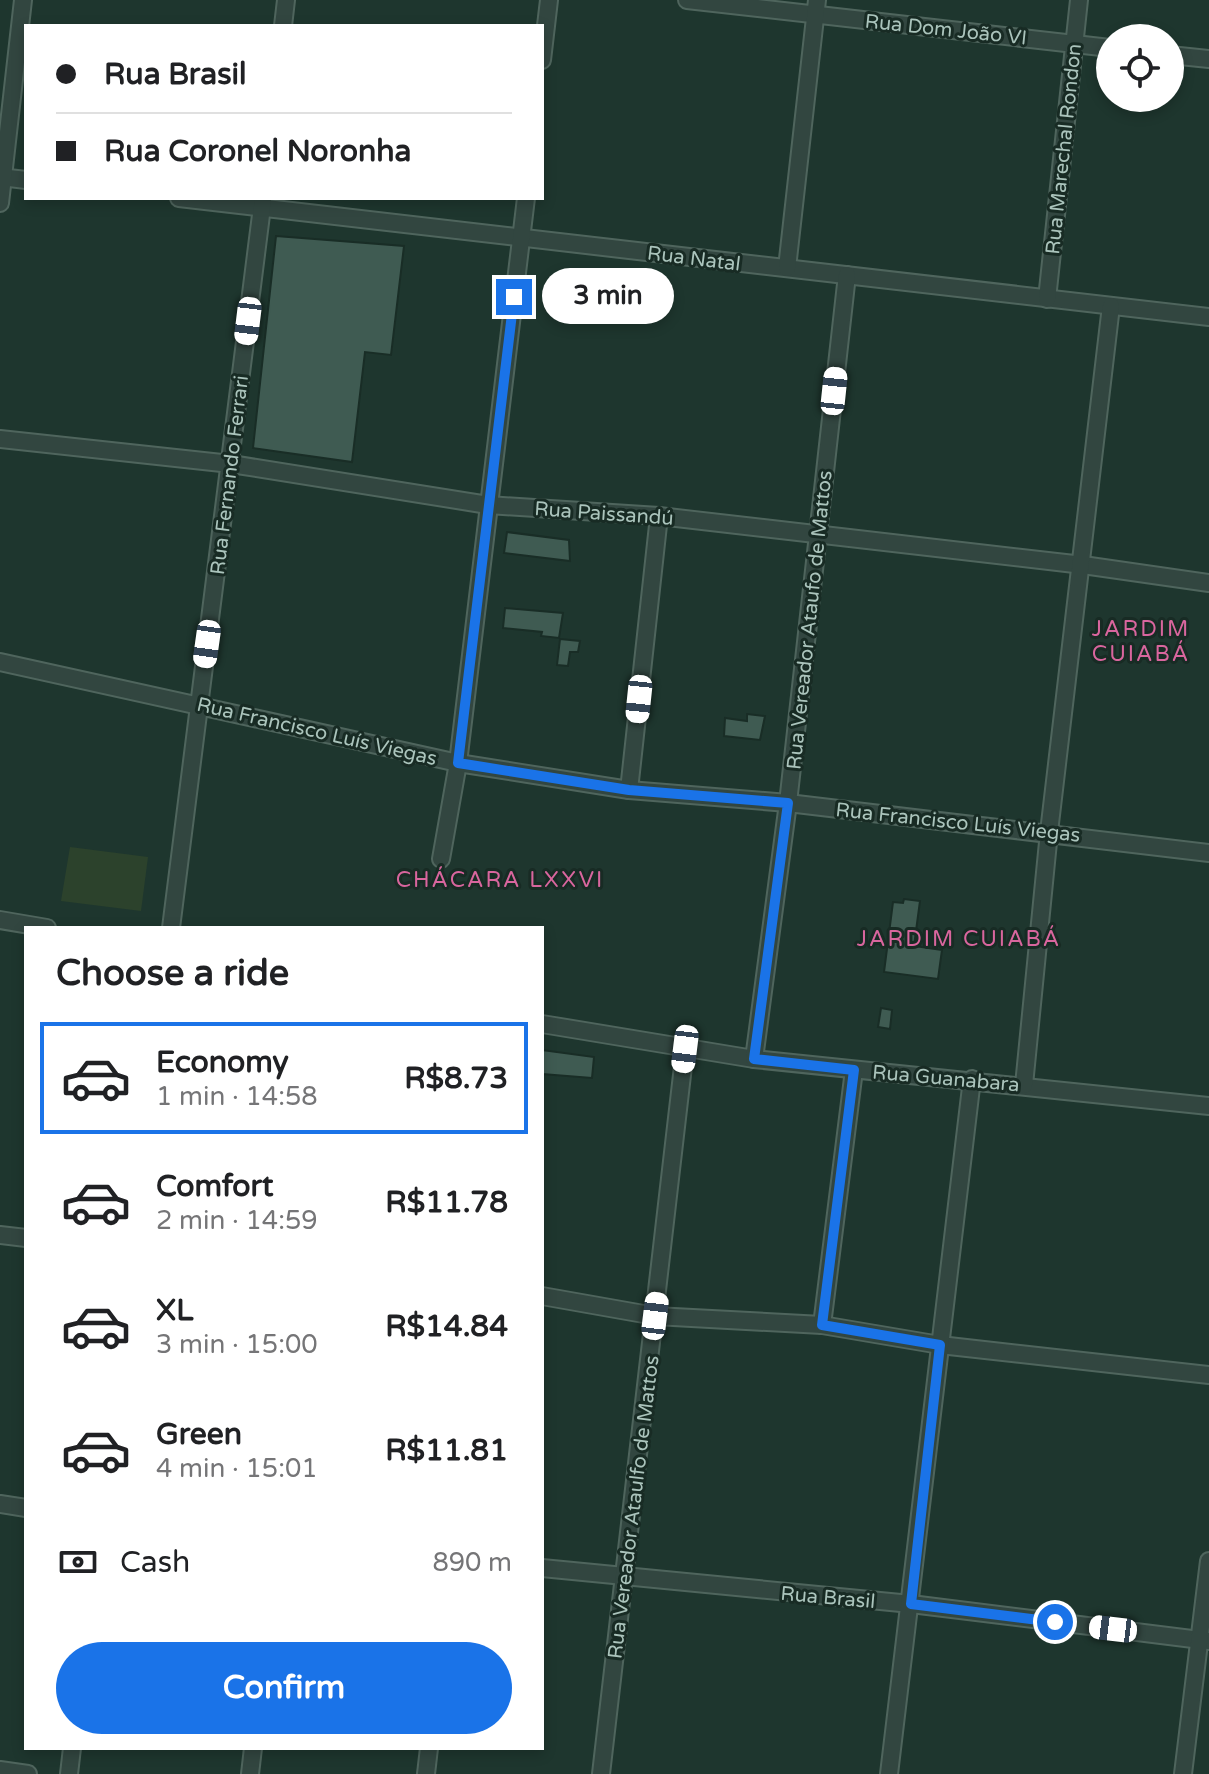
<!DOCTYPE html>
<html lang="en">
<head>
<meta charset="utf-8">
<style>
  body { margin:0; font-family:"Varela Round",sans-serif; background:#f6f6f6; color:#202124; height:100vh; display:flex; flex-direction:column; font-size:30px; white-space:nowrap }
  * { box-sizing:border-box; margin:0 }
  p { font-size:26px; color:#757577 }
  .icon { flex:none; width:44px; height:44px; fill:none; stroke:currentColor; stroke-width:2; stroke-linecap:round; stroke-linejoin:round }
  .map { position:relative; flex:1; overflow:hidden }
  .panel { position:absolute; left:24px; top:926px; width:520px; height:824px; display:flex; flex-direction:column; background:#fff; border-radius:0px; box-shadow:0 4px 12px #0003 }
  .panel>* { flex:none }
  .hud { position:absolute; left:24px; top:24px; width:520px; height:176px; border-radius:0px; box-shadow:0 4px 12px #0003; display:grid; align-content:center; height:176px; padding:0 32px; background:#fff }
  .fabs { position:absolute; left:1096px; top:24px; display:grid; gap:16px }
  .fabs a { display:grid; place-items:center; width:88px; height:88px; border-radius:50%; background:#fff; box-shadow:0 4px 12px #0003; font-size:40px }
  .end { position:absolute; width:36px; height:36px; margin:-18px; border:10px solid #1a73e8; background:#fff; box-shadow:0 0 0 4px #fff }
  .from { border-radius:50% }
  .bubble { position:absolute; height:56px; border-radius:28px; background:#fff; box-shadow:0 4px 12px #0003; font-size:26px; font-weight:700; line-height:56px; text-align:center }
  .car { position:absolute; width:24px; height:48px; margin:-24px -12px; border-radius:10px; box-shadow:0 0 6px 2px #0007; background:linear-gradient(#fff 24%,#345 0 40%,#fff 0 76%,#345 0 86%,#fff 0) }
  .hud b { display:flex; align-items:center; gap:28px; height:76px; font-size:30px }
  .hud b+b { border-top:2px solid #e0e0e0 }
  .hud i { width:20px; height:20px; background:#202124 }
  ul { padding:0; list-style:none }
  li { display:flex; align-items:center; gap:24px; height:112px; margin:0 16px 12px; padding:0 16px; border:4px solid transparent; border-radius:0px }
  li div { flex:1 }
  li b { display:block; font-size:30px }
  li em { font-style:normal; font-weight:700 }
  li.on { border-color:#1a73e8 }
  li>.icon { width:72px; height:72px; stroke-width:1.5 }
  h2 { padding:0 32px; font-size:36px; line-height:96px }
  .pay { display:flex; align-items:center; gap:20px; height:88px; padding:0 32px; font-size:30px }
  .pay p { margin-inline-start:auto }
  .button { display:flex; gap:16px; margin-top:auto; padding:16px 32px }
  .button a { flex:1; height:92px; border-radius:48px; background:#1a73e8; color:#fff; font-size:32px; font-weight:700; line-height:92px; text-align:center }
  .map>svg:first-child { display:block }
  .green { fill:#2c422c }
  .building { fill:#3f5b52; stroke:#192d26; stroke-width:2 }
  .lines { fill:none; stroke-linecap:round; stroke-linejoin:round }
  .street-casing { stroke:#4f655d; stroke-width:20 }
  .street { stroke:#324640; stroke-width:16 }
  .route { stroke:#1a73e8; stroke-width:10 }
  .labels { text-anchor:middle; stroke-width:6; stroke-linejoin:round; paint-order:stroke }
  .street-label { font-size:20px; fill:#abc4bc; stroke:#182b24 }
  .neighbourhood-label { font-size:22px; letter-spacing:2px; fill:#d9669e; stroke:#182b24 }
</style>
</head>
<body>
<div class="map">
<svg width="1209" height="1774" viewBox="0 0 1209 1774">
  <rect width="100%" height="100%" fill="#1e362e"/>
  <path class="green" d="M 70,847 L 148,857 L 141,911 L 61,901 Z"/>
  <g class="building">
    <path d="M 276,236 L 404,246 L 391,355 L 365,352 L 352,462 L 253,448 Z"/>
    <path d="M 507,532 L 569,540 L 570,561 L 504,553 Z"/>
    <path d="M 505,608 L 563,613 L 559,638 L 541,636 L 542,632 L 503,628 Z"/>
    <path d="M 560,639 L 580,641 L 578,652 L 570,652 L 568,666 L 557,665 Z"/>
    <path d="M 747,714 L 765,716 L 760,740 L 724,736 L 725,718 L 747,721 Z"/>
    <path d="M 904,899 L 920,901 L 914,946 L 942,950 L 938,979 L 884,972 L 893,902 L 903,903 Z"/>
    <path d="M 881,1008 L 892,1010 L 890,1029 L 878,1027 Z"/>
    <path d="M 542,1050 L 594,1057 L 592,1078 L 542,1074 Z"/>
  </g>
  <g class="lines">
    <defs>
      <g id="street">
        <path d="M 687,0 L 1110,48"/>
        <path d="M 283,26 L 286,0"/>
        <path d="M 1170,55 L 1209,59"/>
        <path d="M 542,60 L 549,0"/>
        <path d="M 0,177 L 26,180"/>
        <path d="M 179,198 L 1209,317"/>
        <path d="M 0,203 L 23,0"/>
        <path d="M 787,268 L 817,0"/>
        <path d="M 1047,299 L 1079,0"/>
        <path d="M 0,439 L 231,464 L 488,505 L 659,516 L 1083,565 L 1209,583"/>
        <path d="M 0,662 L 458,763 L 629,790 L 788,803 L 1209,853"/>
        <path d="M 629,790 L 659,516"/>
        <path d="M 441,859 L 458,763 L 526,198"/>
        <path d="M 0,920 L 47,928"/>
        <path d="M 171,928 L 263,199"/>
        <path d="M 542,1024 L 754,1059 L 1209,1106"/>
        <path d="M 754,1059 L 788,803 L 847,275"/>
        <path d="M 1024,1085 L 1049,832 L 1111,306"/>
        <path d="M 0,1235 L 26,1238"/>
        <path d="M 542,1296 L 655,1316 L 822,1325 L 940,1345 L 1209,1375"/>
        <path d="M 822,1325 L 854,1070"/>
        <path d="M 0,1504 L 26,1508"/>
        <path d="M 542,1568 L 911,1604 L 1209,1641"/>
        <path d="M 0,1770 L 28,1774"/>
        <path d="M 69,1774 L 72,1748"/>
        <path d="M 250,1774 L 253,1748"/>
        <path d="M 426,1774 L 429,1748"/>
        <path d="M 601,1774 L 685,1049"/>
        <path d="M 889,1774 L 972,1079"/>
        <path d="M 1183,1774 L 1209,1561"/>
      </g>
    </defs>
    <use href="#street" class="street-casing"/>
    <use href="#street" class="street"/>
  </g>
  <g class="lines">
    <path class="route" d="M 514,297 L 458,763 L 629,790 L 788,803 L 754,1059 L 854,1070 L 822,1325 L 940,1345 L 911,1604 L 1055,1622"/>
  </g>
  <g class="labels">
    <g class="street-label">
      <text transform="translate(946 29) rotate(6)" y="7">Rua Dom João VI</text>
      <text transform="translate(1063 149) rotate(-84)" y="7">Rua Marechal Rondon</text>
      <text transform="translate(694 258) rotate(7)" y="7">Rua Natal</text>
      <text transform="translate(229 475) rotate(-83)" y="7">Rua Fernando Ferrari</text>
      <text transform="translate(604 513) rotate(4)" y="7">Rua Paissandú</text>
      <text transform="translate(809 620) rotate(-84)" y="7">Rua Vereador Ataufo de Mattos</text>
      <text transform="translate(317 731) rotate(13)" y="7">Rua Francisco Luís Viegas</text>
      <text transform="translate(958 822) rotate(6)" y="7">Rua Francisco Luís Viegas</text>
      <text transform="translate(946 1078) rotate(5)" y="7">Rua Guanabara</text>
      <text transform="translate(633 1507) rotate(-83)" y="7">Rua Vereador Ataulfo de Mattos</text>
      <text transform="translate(828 1597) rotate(5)" y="7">Rua Brasil</text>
    </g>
    <g class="neighbourhood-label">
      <text x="1141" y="636">JARDIM<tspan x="1141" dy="25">CUIABÁ</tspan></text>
      <text x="500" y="887">CHÁCARA LXXVI</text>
      <text x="959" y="946">JARDIM CUIABÁ</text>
    </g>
  </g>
</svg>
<div class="fabs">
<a><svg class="icon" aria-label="locate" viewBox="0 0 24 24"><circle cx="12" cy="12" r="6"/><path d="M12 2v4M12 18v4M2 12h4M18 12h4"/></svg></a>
</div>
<i class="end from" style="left:1055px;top:1622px"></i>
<i class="end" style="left:514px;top:297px"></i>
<div class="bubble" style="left:542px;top:268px;width:132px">3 min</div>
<i class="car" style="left:248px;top:321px;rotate:187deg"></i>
<i class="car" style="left:834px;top:391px;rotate:6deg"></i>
<i class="car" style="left:207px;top:644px;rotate:188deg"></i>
<i class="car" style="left:639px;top:699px;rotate:186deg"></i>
<i class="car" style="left:685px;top:1049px;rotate:187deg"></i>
<i class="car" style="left:655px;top:1316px;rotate:7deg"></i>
<i class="car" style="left:1113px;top:1629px;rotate:277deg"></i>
<div class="hud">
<b><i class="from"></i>Rua Brasil</b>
<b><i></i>Rua Coronel Noronha</b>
</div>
<section class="panel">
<h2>Choose a ride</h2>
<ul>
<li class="on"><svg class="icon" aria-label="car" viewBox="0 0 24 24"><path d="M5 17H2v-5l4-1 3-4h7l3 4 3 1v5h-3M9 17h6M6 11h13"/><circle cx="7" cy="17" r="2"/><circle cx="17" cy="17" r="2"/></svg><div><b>Economy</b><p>1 min · 14:58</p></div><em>R$8.73</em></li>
<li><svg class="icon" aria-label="car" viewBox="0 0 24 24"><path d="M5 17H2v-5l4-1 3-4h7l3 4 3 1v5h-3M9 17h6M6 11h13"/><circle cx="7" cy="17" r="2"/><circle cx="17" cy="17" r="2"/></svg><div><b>Comfort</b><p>2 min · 14:59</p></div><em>R$11.78</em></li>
<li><svg class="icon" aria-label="car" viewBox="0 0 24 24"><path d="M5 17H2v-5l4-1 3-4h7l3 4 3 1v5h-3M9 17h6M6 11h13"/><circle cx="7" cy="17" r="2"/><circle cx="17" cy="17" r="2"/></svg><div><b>XL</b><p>3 min · 15:00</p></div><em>R$14.84</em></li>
<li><svg class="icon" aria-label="car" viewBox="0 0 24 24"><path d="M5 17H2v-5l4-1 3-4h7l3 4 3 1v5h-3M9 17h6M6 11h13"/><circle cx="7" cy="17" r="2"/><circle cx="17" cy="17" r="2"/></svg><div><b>Green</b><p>4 min · 15:01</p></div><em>R$11.81</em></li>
</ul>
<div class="pay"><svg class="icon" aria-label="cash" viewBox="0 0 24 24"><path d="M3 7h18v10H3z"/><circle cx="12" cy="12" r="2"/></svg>Cash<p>890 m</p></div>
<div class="button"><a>Confirm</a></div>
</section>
</div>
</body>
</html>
